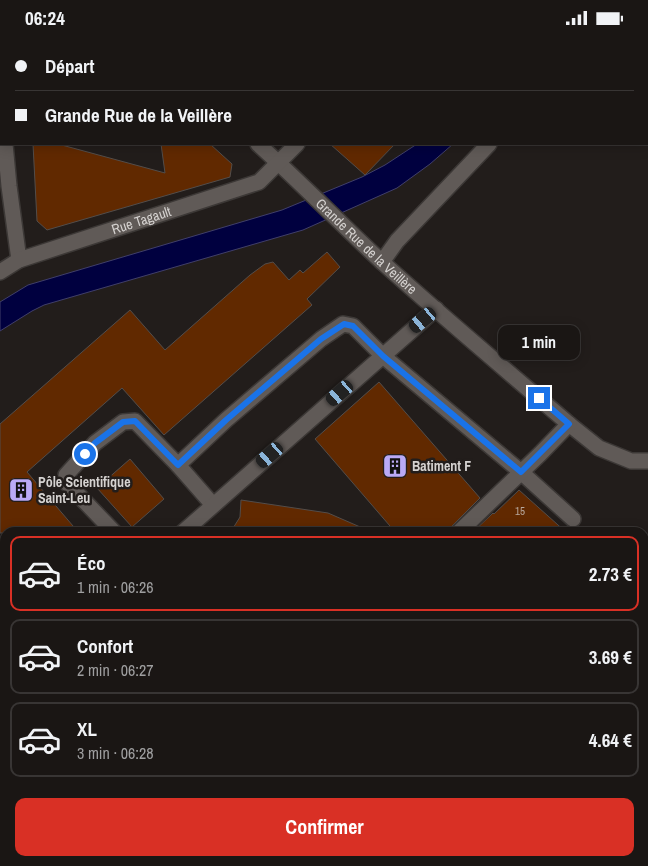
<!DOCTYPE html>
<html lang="fr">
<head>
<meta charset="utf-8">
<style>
  body { margin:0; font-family:"Archivo Narrow",sans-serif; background:#272322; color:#f1f3f6; height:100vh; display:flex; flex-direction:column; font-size:19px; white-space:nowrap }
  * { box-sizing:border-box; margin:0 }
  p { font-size:16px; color:#9f9fa0 }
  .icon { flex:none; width:28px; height:28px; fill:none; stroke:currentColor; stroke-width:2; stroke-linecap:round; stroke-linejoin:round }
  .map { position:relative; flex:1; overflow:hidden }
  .sheet { position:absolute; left:0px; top:492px; width:649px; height:339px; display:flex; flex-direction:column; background:#1a1614; border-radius:15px 15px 0 0; box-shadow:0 2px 12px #0003,0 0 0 1px #383534 }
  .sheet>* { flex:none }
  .hud { position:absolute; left:0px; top:0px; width:649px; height:110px; box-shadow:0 2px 12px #0003,0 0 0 1px #383534; display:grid; align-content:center; height:110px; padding:0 15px; background:#1a1614 }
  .end { position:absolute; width:22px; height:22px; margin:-11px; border:6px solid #1a73e8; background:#fff; box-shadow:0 0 0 2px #fff }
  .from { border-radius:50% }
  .bubble { position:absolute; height:35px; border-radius:10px; background:#1a1614; box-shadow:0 2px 12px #0003,0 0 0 1px #383534; font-size:16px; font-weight:800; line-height:35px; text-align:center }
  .car { position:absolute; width:15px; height:30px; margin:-15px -8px; border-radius:6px; box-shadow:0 0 4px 1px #0007; background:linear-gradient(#222 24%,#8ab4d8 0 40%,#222 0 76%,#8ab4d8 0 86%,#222 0) }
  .hud b { display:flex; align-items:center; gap:18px; height:48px; font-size:19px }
  .hud b+b { border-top:1px solid #383534 }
  .hud i { width:12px; height:12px; background:#f1f3f6 }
  ul { padding:9px 0 0; list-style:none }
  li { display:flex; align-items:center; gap:15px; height:75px; margin:0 10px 8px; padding:0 5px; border:2px solid #383534; border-radius:10px }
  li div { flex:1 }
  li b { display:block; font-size:19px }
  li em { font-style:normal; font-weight:800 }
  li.selected { border-color:#d93025 }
  li>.icon { width:45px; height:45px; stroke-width:1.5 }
  .primary-button { display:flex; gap:10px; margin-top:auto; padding:10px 15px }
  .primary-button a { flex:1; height:58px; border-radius:10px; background:#d93025; color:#fff; font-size:20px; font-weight:800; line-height:58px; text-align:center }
  .status { display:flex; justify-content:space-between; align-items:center; height:35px; padding:0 25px; background:#1a1614; direction:ltr }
  .status svg { height:14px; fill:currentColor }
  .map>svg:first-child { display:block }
  .green { fill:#034129 }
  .water { fill:#00003f; stroke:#403f6a }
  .building { fill:#612900; stroke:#534d4a }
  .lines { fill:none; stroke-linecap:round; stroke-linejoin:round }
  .minor-casing { stroke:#3c3836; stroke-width:18 }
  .major-casing { stroke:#3c3836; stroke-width:18 }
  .minor { stroke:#605a57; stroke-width:15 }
  .major { stroke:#b65f72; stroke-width:15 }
  .route { stroke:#1a73e8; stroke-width:6 }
  .labels { text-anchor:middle; stroke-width:5; stroke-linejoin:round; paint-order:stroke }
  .number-label { font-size:11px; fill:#b8a89c }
  .street-label { font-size:14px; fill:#d5d2d0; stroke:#221d1b }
  .poi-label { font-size:14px; font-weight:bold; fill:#d5d2d0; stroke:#221d1b; text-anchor:start }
</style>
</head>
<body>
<div class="status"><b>06:24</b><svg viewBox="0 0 49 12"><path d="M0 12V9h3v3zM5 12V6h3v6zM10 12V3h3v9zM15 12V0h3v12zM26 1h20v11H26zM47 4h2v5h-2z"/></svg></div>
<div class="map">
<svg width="648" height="831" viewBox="0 0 648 831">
  <rect width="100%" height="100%" fill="#221d1b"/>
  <path class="green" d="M 259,826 L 353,826 L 353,827 L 349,831 L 254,831 Z"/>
  <g class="water">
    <path d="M 417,109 L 453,109 L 430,129 L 397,153 L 303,195 L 44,270 L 32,276 L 0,296 L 0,267 L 28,250 L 282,175 L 362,142 L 385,130 Z"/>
    <path d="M 648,541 L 648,617 L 644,628 L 644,544 Z"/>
  </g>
  <g class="building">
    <path d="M 33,109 L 58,109 L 165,138 L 161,109 L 210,109 L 232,129 L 230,142 L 47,195 L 37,186 Z"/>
    <path d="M 330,109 L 395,109 L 365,140 Z"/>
    <path d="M 327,217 L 340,232 L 307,264 L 312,270 L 164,400 L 122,353 L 27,437 L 79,498 L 0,498 L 0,389 L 130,275 L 165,315 L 250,240 L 265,229 L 273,227 L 289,245 L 300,235 L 303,238 Z"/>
    <path d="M 379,347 L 480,463 L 452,491 L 449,498 L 396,498 L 315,404 Z"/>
    <path d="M 130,424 L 164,464 L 132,492 L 97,453 Z"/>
    <path d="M 519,455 L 567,498 L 472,498 L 493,478 L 494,479 Z"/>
    <path d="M 241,465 L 328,478 L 374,498 L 230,498 L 240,482 Z"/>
  </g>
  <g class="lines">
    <defs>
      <g id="minor">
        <path d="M 139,0 L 140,1"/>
        <path d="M 369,0 L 369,1"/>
        <path d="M 589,1 L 591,0"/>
        <path d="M 0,73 L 1,76"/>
        <path d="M 5,109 L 9,151 L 19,225"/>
        <path id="s1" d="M 258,109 C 300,147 340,188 382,227 C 443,282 506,335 569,389 L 599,413 L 631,426 L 648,426"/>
        <path d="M 382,227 L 397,206 L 489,109"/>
        <path id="s2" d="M 0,237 L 19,225 L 259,147 L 297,109"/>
        <path d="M 178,430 L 226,385 L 321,304 L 343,289 L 353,291 L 383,321 L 521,437 L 573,484"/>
        <path d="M 115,498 L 66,447 L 66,440 L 95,408 L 123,387 L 135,386 L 178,430 L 213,470"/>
        <path d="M 182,498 L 436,274"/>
        <path d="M 458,498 L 540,419 L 569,389"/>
        <path d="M 394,826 L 399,830"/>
        <path d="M 234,831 L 239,826"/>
      </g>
      <g id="major">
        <path d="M 646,0 L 646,1"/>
        <path d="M 648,53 L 648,73"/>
      </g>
    </defs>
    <use href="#minor" class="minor-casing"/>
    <use href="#major" class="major-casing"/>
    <use href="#minor" class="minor"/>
    <use href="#major" class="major"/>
  </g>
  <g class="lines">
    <path class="route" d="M 85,419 L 95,408 L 123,387 L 135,386 L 178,430 L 226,385 L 321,304 L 344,289 L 353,291 L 383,321 L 521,437 L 569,389 L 539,363"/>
  </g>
  <defs>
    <symbol id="building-square" viewBox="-11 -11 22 22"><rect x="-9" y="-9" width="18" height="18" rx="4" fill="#baaaf6" stroke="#221d1b"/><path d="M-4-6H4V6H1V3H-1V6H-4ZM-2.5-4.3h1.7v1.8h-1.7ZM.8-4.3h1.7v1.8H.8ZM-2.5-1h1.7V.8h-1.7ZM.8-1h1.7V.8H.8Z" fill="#111"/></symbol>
  </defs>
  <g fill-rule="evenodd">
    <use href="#building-square" x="381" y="417" width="28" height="28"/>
    <use href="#building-square" x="7" y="441" width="28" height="28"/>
  </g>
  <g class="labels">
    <g class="number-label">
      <text x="520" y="480">15</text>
    </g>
    <g class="street-label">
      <text dy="5" stroke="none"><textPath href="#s2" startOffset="151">Rue Tagault</textPath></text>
      <text dy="5" stroke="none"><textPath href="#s1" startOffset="149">Grande Rue de la Veillère</textPath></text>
    </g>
    <g class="poi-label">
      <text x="412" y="436">Batiment F</text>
      <text x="38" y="452">Pôle Scientifique<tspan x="38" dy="16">Saint-Leu</tspan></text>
    </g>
  </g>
</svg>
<i class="end from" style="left:85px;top:419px"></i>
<i class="end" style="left:539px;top:363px"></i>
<div class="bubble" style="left:498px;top:290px;width:82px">1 min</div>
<i class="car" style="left:423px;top:285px;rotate:230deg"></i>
<i class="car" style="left:340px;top:358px;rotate:229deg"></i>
<i class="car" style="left:270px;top:420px;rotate:229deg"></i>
<div class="hud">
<b><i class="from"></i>Départ</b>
<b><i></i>Grande Rue de la Veillère</b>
</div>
<section class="sheet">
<ul>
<li class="selected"><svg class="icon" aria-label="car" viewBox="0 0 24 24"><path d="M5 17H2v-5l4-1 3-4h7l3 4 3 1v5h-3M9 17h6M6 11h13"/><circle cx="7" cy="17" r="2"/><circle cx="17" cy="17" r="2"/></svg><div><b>Éco</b><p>1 min · 06:26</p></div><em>2.73 €</em></li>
<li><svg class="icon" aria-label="car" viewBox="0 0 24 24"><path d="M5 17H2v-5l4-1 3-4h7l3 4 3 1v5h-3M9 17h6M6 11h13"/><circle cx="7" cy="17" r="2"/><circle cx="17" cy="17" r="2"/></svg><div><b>Confort</b><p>2 min · 06:27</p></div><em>3.69 €</em></li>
<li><svg class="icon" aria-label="car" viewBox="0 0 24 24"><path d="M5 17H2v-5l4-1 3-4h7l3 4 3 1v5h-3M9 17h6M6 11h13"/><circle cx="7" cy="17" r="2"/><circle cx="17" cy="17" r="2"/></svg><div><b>XL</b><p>3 min · 06:28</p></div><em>4.64 €</em></li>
</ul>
<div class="primary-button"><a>Confirmer</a></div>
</section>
</div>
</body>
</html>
